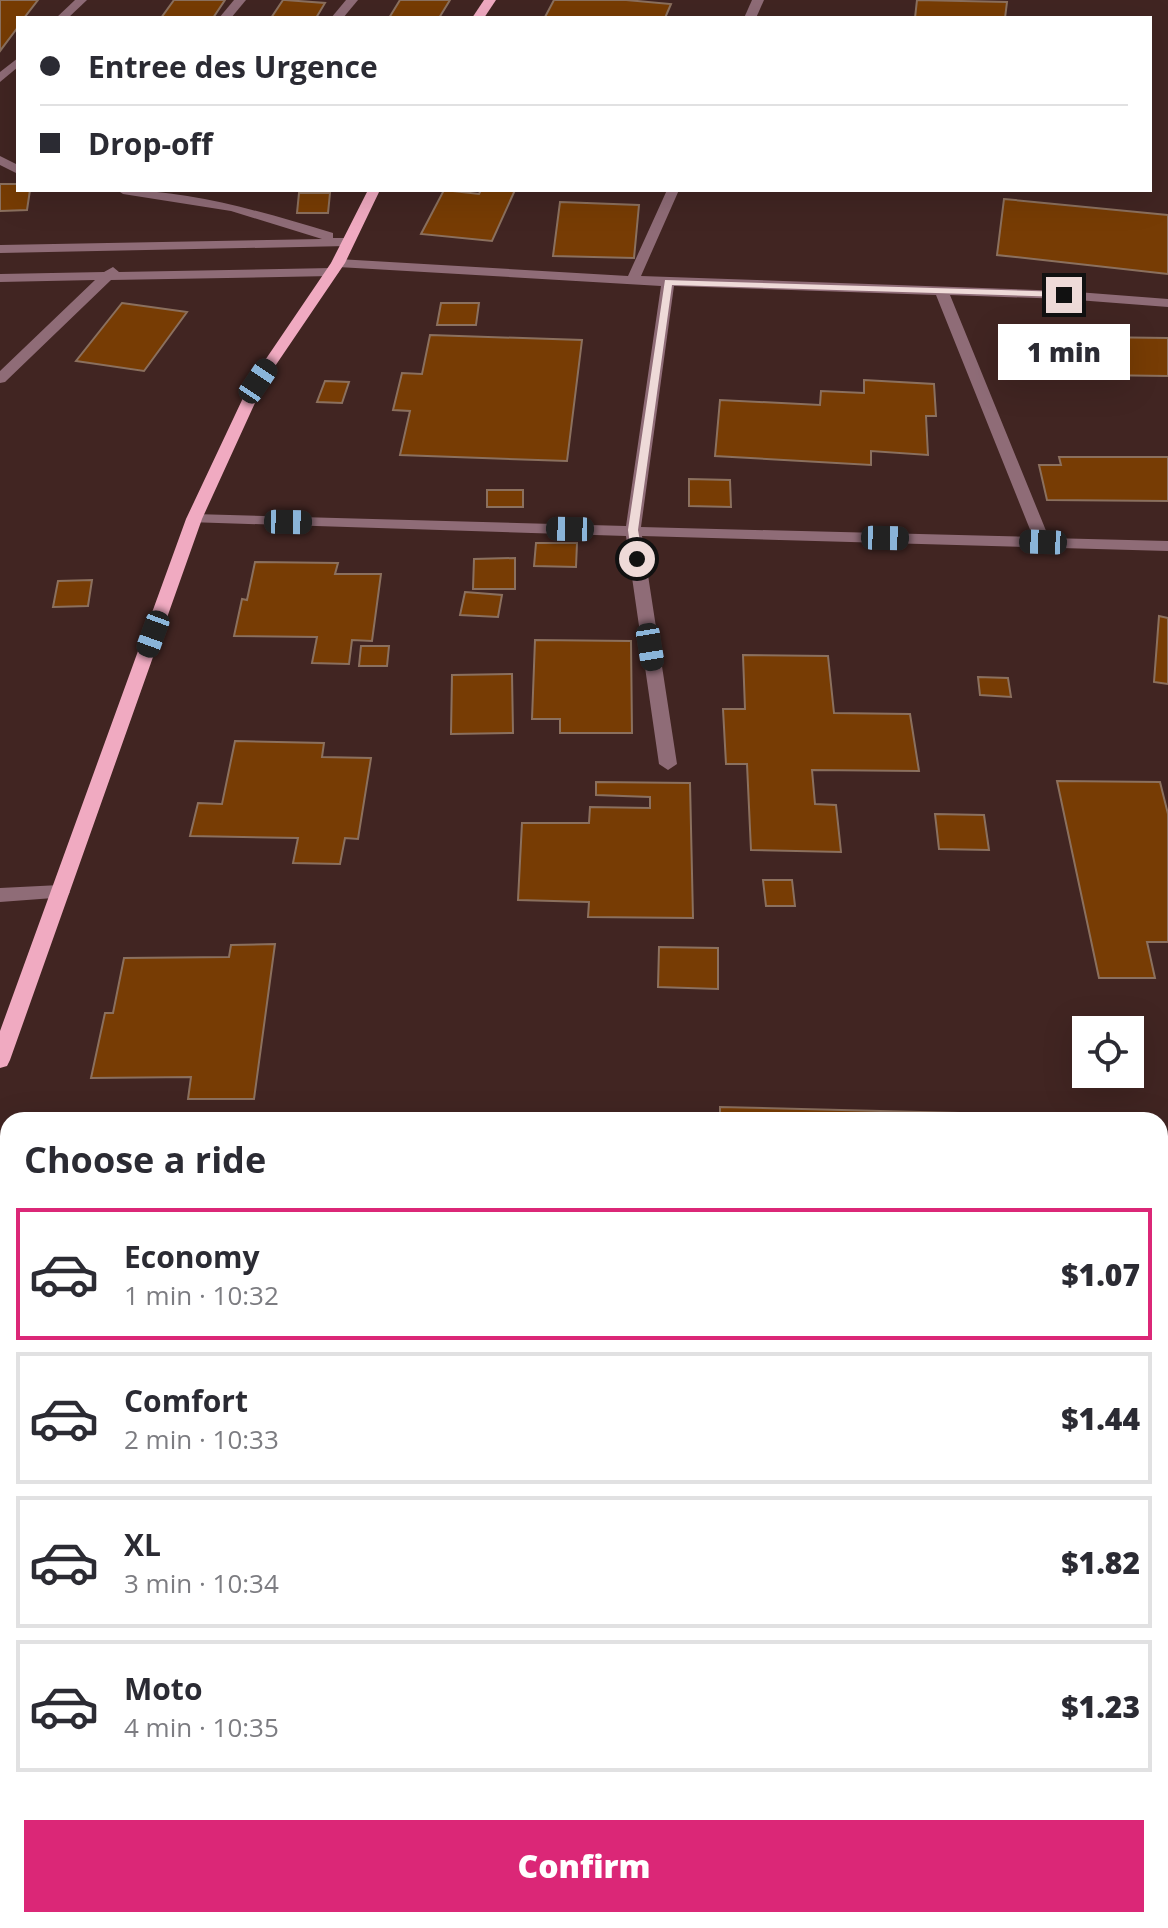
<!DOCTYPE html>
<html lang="en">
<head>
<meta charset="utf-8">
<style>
  body { margin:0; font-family:"Open Sans",sans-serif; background:#f2f2f3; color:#2b2b33; height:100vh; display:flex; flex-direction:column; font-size:30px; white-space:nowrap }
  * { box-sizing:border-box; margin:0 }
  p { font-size:26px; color:#7c7c81 }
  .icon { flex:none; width:44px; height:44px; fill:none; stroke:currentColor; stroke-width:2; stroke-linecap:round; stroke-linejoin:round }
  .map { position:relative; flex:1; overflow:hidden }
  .sheet { position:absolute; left:0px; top:1112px; width:1168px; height:816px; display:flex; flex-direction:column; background:#fff; border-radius:24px 24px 0 0; box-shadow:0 8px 32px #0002 }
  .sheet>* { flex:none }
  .banner { position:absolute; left:16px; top:16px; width:1136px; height:176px; border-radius:0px; box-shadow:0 8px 32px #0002; display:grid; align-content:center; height:176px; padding:0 24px; background:#fff }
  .controls { position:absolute; left:1072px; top:1016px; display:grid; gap:16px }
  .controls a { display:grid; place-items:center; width:72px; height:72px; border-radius:0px; background:#fff; box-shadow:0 8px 32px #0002; font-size:40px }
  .end { position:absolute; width:36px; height:36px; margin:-18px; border:10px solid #eedad8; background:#111; box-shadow:0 0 0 4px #111 }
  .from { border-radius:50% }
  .bubble { position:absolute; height:56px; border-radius:0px; background:#fff; box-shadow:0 8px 32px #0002; font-size:26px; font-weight:800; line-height:56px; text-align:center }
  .car { position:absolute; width:24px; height:48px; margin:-24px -12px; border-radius:10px; box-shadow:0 0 6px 2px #0007; background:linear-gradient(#222 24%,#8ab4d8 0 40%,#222 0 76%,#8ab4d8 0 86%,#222 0) }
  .banner b { display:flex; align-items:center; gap:28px; height:76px; font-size:30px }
  .banner b+b { border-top:2px solid #e1e1e2 }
  .banner i { width:20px; height:20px; background:#2b2b33 }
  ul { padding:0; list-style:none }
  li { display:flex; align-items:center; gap:24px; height:132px; margin:0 16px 12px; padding:0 8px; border:4px solid #e1e1e2; border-radius:0px }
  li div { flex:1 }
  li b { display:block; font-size:30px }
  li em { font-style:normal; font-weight:800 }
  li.on { border-color:#db2777 }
  li>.icon { width:72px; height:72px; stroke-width:1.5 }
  h2 { padding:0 24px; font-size:36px; line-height:96px }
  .action { display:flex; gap:16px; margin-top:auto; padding:16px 24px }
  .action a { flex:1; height:92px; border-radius:0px; background:#db2777; color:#fff; font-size:32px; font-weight:800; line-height:92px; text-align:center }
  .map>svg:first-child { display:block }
  .building { fill:#773c04; stroke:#8b705e; stroke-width:2 }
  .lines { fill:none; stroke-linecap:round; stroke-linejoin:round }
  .minor { fill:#8f6c77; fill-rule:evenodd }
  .major { fill:#f0aac1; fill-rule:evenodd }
  .route { fill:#eedad8 }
</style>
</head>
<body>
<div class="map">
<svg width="1168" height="1928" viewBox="0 0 1168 1928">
  <rect width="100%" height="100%" fill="#412522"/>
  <g class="building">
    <path d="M 0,0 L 38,0 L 24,18 L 18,18 L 18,27 L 0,51 Z"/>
    <path d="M 174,0 L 225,0 L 213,18 L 161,18 Z"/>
    <path d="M 283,0 L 285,0 L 325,3 L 316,18 L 271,18 Z"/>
    <path d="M 400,0 L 450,0 L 439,18 L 389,18 Z"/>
    <path d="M 554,0 L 626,0 L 671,4 L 665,18 L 545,17 Z"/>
    <path d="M 917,0 L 1007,2 L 1005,18 L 915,18 Z"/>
    <path d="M 0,184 L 18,184 L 18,190 L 30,190 L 27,210 L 0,211 Z"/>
    <path d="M 444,190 L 479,194 L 481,190 L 515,190 L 492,241 L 421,234 Z"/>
    <path d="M 299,193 L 330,193 L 328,213 L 297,213 Z"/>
    <path d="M 1004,199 L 1168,215 L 1168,274 L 997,255 Z"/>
    <path d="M 560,202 L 639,205 L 634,258 L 553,256 Z"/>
    <path d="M 122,303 L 187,312 L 144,371 L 76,361 Z"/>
    <path d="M 441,303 L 479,303 L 476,325 L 437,325 Z"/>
    <path d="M 430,335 L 582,340 L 567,461 L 400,455 L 410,411 L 393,410 L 402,373 L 422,374 Z"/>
    <path d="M 1014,336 L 1168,338 L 1168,376 L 1023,374 Z"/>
    <path d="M 864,380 L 934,384 L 936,416 L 926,416 L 928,455 L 871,451 L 871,465 L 715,456 L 720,400 L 820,405 L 821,391 L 864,393 Z"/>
    <path d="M 325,381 L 349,382 L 342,403 L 317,402 Z"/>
    <path d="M 1059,457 L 1168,457 L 1168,501 L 1047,500 L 1039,465 L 1061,465 Z"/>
    <path d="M 689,479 L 730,480 L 731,507 L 689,506 Z"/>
    <rect x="487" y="490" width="36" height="17"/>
    <path d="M 536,543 L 577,543 L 576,567 L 534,566 Z"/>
    <path d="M 515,558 L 515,589 L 473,589 L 474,559 Z"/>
    <path d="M 255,562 L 338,563 L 335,574 L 381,574 L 372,641 L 352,640 L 349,664 L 312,663 L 317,637 L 234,636 L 242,599 L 247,600 Z"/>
    <path d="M 92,580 L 88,606 L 53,607 L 58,581 Z"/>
    <path d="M 465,592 L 502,595 L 498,617 L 460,615 Z"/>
    <path d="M 1159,616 L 1168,618 L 1168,684 L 1154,682 Z"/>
    <path d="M 535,640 L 631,641 L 632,733 L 560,733 L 560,719 L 532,719 Z"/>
    <path d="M 361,646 L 389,646 L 387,666 L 359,666 Z"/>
    <path d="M 743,655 L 828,656 L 834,713 L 910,714 L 919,771 L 812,770 L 815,804 L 836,805 L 841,852 L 751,850 L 747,764 L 726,764 L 723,709 L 745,709 Z"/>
    <path d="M 512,674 L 513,733 L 451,734 L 452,675 Z"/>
    <path d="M 978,677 L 1008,678 L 1011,697 L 980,695 Z"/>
    <path d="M 235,741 L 324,743 L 322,757 L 371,758 L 358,839 L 345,838 L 340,864 L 293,863 L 298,838 L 190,836 L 198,803 L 222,804 Z"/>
    <path d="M 1057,781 L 1160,782 L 1168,814 L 1168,942 L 1147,942 L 1155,978 L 1099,978 Z"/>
    <path d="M 596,782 L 690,783 L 693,918 L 588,917 L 589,902 L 518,900 L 522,823 L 589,823 L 590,807 L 650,808 L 650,797 L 596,795 Z"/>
    <path d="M 935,814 L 984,815 L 989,850 L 939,849 Z"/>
    <path d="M 763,880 L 792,880 L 795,906 L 766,906 Z"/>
    <path d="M 275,944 L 254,1099 L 188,1099 L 191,1077 L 91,1078 L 105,1013 L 113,1013 L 124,958 L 229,957 L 231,945 Z"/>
    <path d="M 659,947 L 718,948 L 718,989 L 658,987 Z"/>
    <path d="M 720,1107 L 999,1114 L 1000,1120 L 720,1120 Z"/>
    <path d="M 8,1453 L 8,1543 L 0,1543 L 0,1482 Z"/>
    <path d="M 1160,1633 L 1168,1634 L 1168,1928 L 1070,1928 L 1069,1920 L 1160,1920 Z"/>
    <path d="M 8,1859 L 8,1920 L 136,1920 L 135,1928 L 0,1928 L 0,1894 Z"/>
  </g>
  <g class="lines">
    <g class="minor">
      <path d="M 75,0 L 87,0 L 68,18 L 56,18 Z"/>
      <path d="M 234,0 L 246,0 L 231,18 L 219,18 Z"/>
      <path d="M 346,0 L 358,0 L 343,18 L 331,18 Z"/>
      <path d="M 752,0 L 764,0 L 756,18 L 744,18 Z"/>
      <path d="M 18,58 L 18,67 L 0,82 L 0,72 Z"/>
      <path d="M 0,156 L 18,165 L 18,174 L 0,165 Z"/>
      <path d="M 117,190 C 192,190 262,212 333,233 L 333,238 L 347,238 L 354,242 L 347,246 L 0,253 L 0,245 L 322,239 L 231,211 L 123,194 Z"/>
      <path d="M 667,190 L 679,190 L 641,276 L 1064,291 L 1168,299 L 1168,307 L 1064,299 L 950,295 L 1049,538 L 1168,541 L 1168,551 L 642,536 L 677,764 L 668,770 L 659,764 L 626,536 L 188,522 L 188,516 L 194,514 L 626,526 L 661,286 L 338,267 L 331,263 L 338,259 L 628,276 ZM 674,286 L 936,295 L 1033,537 L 641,527 Z"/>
      <path d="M 113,267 L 119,272 L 332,268 L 339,272 L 332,276 L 111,280 L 5,382 L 0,383 L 0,371 L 95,280 L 0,282 L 0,274 L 104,272 Z"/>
      <path d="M 60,885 L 70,892 L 67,897 L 0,902 L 0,888 Z"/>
    </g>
    <g class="major">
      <path d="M 484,0 L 496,0 L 484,18 L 472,18 Z"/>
      <path d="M 368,190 L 380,190 L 345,263 L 265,381 L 202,519 L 10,1060 L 7,1066 L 0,1068 L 0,1031 L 186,519 L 251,381 L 331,263 Z"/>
    </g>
  </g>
  <path class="route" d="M 665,280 L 1064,292 L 1068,295 L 1064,297 L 672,285 L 638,530 L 643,559 L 637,563 L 632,559 L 628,530 Z"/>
</svg>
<div class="controls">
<a><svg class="icon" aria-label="locate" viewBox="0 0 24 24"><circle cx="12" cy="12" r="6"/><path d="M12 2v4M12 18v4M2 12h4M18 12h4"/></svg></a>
</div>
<i class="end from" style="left:637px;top:559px"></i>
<i class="end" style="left:1064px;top:295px"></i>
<div class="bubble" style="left:998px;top:324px;width:132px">1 min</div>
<i class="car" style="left:258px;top:381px;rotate:34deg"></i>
<i class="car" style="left:288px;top:522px;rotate:91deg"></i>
<i class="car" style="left:570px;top:529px;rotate:271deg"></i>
<i class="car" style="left:885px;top:538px;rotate:91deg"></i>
<i class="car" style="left:1043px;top:542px;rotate:272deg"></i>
<i class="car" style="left:153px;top:634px;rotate:200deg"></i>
<i class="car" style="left:650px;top:647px;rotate:171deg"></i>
<div class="banner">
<b><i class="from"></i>Entree des Urgence</b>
<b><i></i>Drop-off</b>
</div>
<section class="sheet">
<h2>Choose a ride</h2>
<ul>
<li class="on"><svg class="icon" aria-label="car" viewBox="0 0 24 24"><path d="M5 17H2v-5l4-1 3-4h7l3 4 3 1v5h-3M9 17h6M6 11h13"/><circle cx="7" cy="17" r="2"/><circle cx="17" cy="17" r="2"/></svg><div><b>Economy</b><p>1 min · 10:32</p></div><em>$1.07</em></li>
<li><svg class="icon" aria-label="car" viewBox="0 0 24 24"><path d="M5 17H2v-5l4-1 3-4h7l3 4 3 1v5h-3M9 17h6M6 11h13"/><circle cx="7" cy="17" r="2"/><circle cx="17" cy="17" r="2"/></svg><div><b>Comfort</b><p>2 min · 10:33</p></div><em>$1.44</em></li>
<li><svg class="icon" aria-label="car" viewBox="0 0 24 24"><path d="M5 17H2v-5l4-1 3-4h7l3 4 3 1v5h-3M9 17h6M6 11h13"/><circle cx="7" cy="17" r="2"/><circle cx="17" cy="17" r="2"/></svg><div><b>XL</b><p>3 min · 10:34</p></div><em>$1.82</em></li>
<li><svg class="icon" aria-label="car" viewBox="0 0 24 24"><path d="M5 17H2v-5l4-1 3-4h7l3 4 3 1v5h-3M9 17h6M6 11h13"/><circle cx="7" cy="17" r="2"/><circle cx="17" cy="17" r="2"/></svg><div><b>Moto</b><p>4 min · 10:35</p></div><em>$1.23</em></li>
</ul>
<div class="action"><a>Confirm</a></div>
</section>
</div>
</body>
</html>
